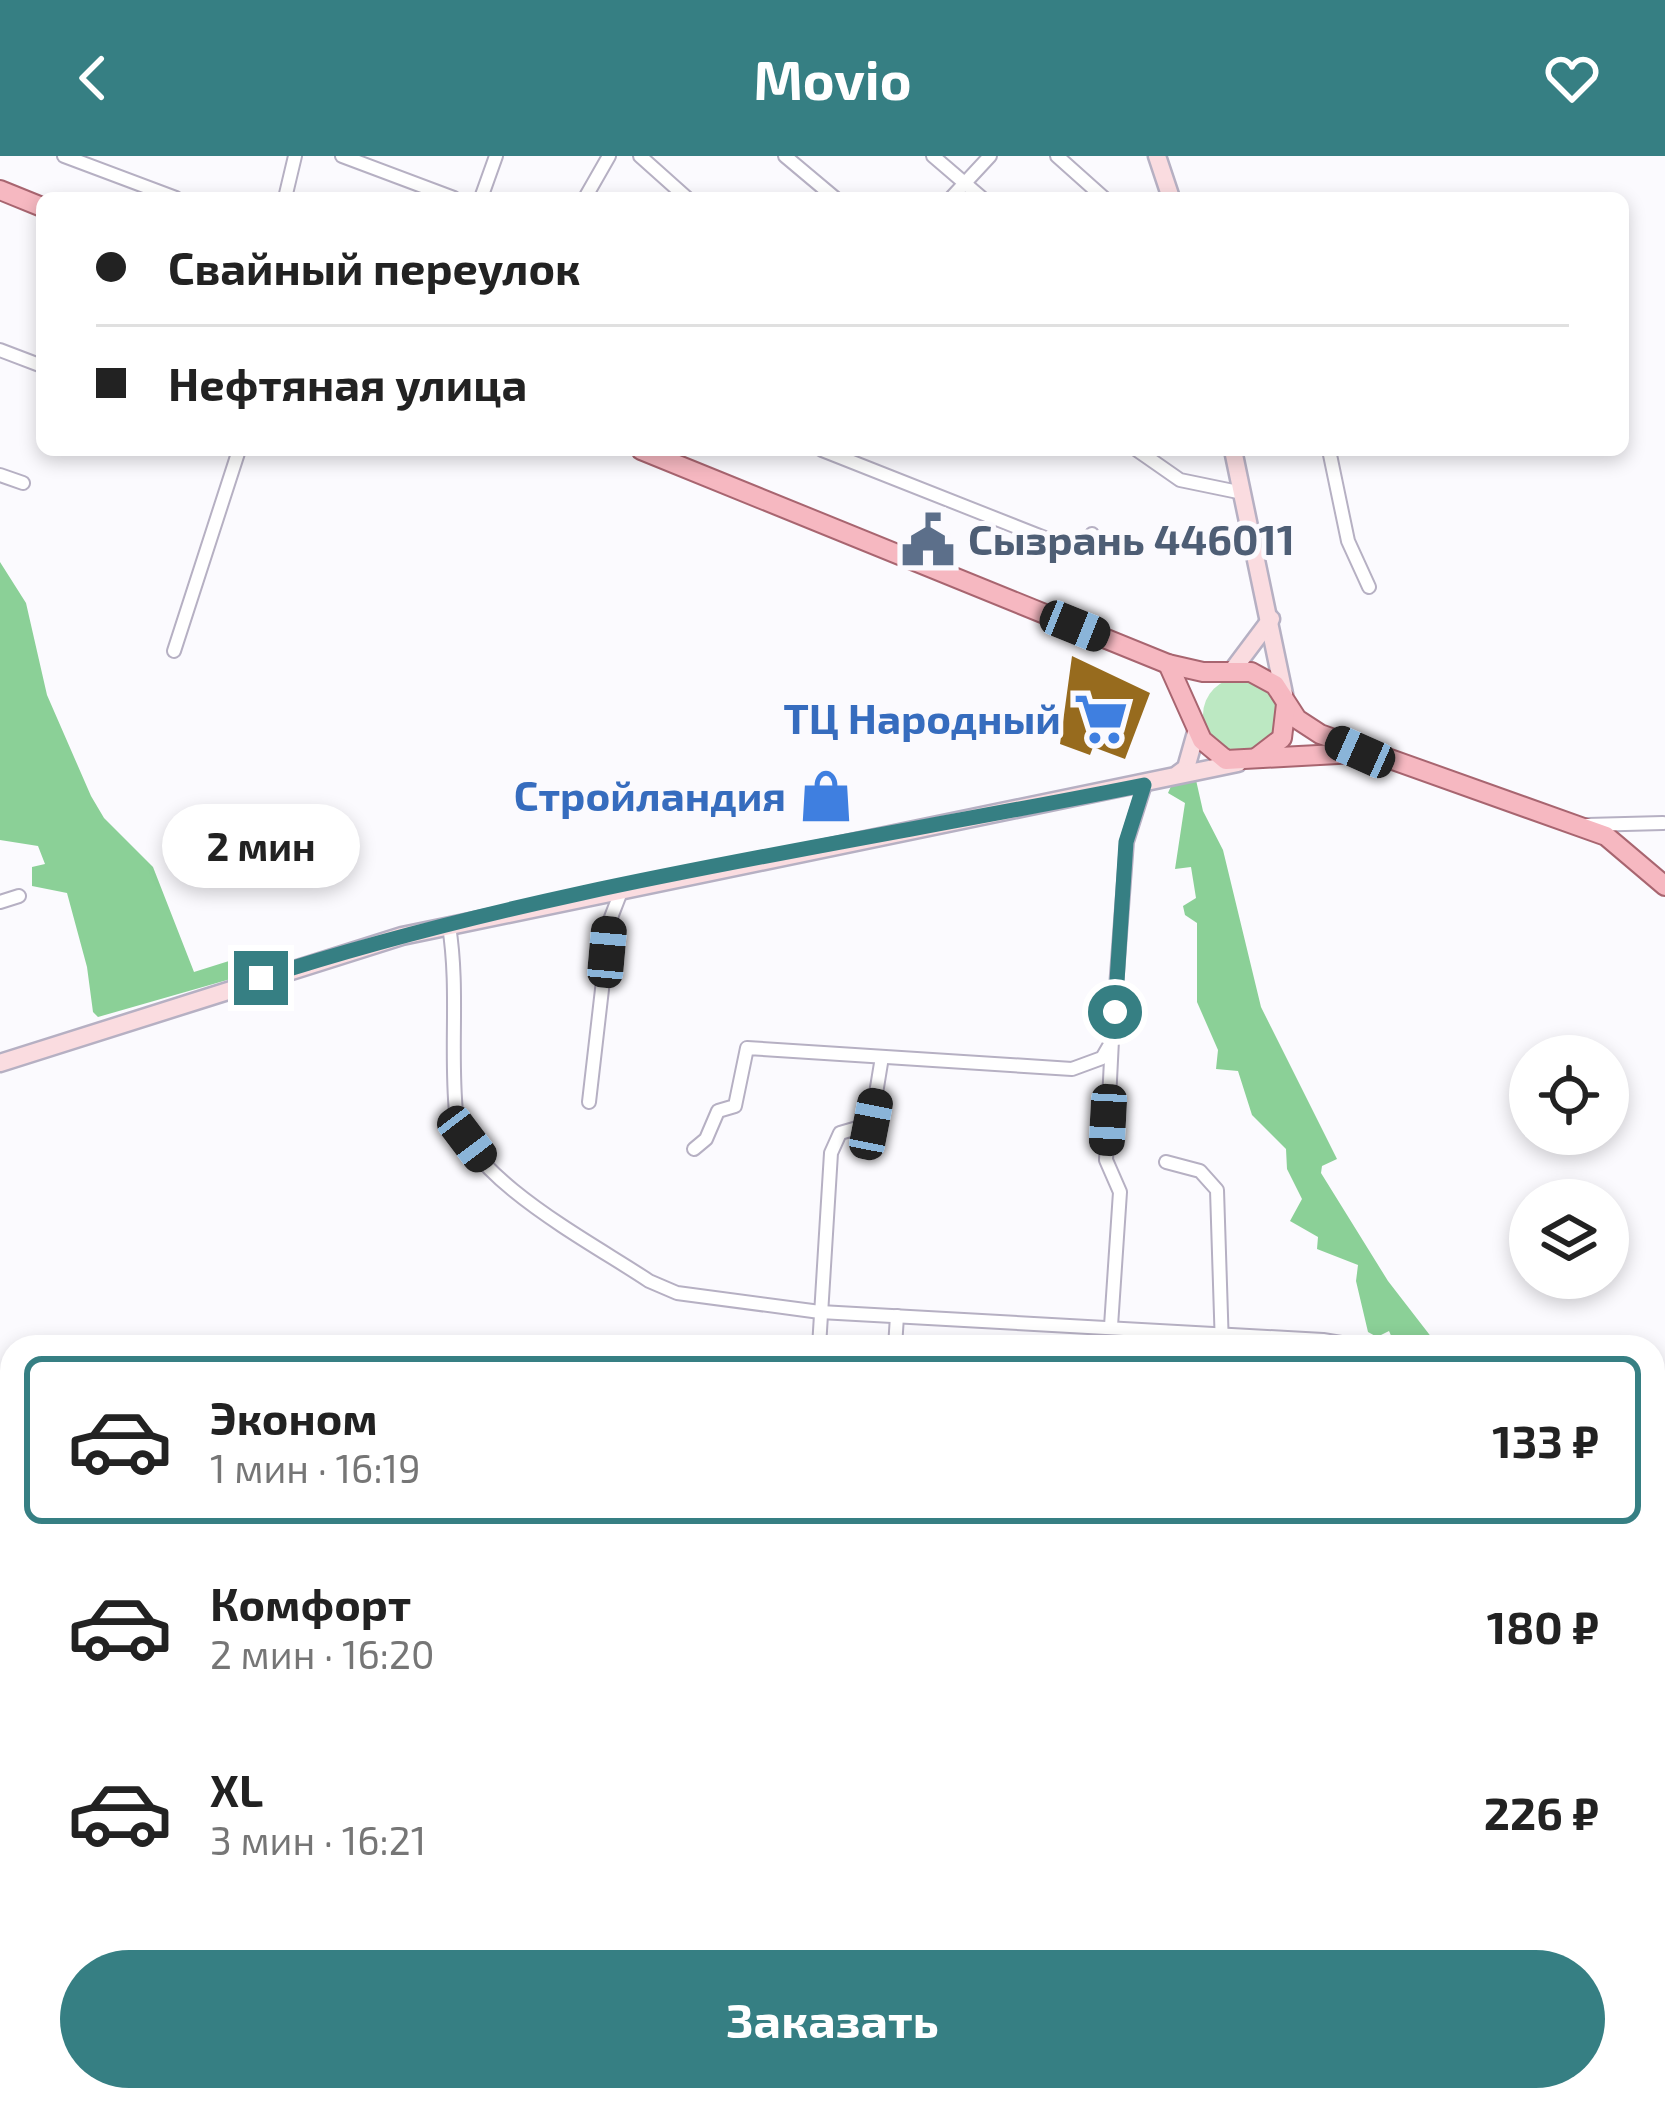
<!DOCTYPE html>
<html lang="ru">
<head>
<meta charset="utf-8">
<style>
  body { margin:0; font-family:"Exo 2",sans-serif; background:#f2f2f2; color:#222; height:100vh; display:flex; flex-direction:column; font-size:45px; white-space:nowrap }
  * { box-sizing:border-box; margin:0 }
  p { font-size:39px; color:#767676 }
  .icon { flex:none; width:66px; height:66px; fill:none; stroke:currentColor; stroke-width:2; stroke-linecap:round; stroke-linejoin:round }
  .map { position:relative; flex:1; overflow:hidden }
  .drawer { position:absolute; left:0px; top:1179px; width:1665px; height:777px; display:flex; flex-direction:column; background:#fff; border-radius:36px 36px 0 0; box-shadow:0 6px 18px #0003 }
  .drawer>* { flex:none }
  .guide { position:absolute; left:36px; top:36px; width:1593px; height:264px; border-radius:18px; box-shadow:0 6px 18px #0003; display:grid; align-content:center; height:264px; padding:0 60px; background:#fff }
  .controls { position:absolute; left:1509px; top:879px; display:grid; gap:24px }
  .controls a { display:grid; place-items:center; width:120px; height:120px; border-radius:50%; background:#fff; box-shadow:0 6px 18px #0003; font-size:60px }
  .end { position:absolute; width:54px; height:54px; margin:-27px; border:15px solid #367f83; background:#fff; box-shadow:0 0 0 6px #fff }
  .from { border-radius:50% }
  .bubble { position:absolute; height:84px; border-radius:42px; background:#fff; box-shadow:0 6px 18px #0003; font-size:39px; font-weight:700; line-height:84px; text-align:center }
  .car { position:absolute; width:36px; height:72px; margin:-36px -18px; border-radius:15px; box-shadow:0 0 9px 3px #0007; background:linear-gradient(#222 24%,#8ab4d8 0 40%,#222 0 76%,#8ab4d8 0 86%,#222 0) }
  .guide b { display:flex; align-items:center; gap:42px; height:114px; font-size:45px }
  .guide b+b { border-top:3px solid #e0e0e0 }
  .guide i { width:30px; height:30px; background:#222 }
  ul { padding:21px 0 0; list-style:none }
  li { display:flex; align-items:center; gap:36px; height:168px; margin:0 24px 18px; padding:0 36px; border:6px solid transparent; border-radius:18px }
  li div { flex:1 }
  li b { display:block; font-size:45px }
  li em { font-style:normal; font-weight:700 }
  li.on { border-color:#367f83 }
  li>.icon { width:108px; height:108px; stroke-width:1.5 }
  .action { display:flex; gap:24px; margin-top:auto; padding:24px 60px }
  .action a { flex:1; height:138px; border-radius:72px; background:#367f83; color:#fff; font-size:48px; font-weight:700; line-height:138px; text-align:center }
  header { display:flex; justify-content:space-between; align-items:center; height:156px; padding:0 60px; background:#367f83; color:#fff; font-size:54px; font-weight:700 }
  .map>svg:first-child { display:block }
  .green { fill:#bce8c2 }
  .forest { fill:#8bd097 }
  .building { fill:#976b1e }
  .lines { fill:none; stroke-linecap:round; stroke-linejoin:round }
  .primary-tunnel { stroke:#d0cfd3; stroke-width:18; stroke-dasharray:18 9; stroke-linecap:butt }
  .street-casing { stroke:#b6b0c3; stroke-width:16 }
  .secondary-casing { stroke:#b6b0c3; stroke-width:21 }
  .primary-casing { stroke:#a86570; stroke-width:22 }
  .street { stroke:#fff; stroke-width:12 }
  .secondary { stroke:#fadce0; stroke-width:16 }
  .primary { stroke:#f6b8c1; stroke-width:18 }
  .rail-casing { stroke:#646369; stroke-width:8 }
  .rail { stroke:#fbfafe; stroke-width:3; stroke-dasharray:9; stroke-linecap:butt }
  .route { stroke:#367f83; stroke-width:15 }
  .labels { text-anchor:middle; stroke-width:10; stroke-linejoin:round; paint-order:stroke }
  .service-label { font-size:42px; font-weight:bold; fill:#4e5e75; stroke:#fbfafe; text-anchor:start }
  .shop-label { font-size:42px; font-weight:bold; fill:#366cbe; stroke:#fbfafe; text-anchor:end }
</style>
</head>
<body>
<header><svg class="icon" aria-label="back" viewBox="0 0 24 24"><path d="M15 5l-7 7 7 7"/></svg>Movio<svg class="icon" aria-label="heart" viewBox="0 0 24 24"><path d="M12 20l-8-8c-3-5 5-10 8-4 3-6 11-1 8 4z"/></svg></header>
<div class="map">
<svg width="1665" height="1955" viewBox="0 0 1665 1955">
  <rect width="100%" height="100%" fill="#fbfafe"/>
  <circle class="green" cx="1240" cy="559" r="37"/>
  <g class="forest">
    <path d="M 0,406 L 26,447 L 47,539 L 91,640 L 104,662 L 153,711 L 194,816 L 273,791 L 273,811 L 98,861 L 93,856 L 87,811 L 67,737 L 32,730 L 32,711 L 45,708 L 38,690 L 0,684 Z"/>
    <path d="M 1196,624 L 1203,655 L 1223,694 L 1261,851 L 1337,1003 L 1322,1010 L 1321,1017 L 1388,1125 L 1439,1191 L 1396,1191 L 1389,1175 L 1377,1181 L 1368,1176 L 1356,1125 L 1358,1109 L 1317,1093 L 1318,1081 L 1290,1065 L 1302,1043 L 1287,1013 L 1286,993 L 1252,959 L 1238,915 L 1216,913 L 1218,894 L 1197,846 L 1197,767 L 1185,759 L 1183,750 L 1196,742 L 1191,711 L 1175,713 L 1185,647 L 1168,637 L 1172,628 Z"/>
  </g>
  <path class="building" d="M 1072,500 L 1150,537 L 1125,603 L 1093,591 L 1090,599 L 1060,588 Z"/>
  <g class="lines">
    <path class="primary-tunnel" d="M 1661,1521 L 1665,1563"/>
    <defs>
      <g id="street">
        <path d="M 64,0 L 176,42"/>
        <path d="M 342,0 L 454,42"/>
        <path d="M 640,0 L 687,42"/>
        <path d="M 785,0 L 835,42"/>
        <path d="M 933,0 L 982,42"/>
        <path d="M 1057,0 L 1104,42"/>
        <path d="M 285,42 L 295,0"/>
        <path d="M 481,42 L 496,0"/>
        <path d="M 585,42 L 609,0"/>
        <path d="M 951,42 L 990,0"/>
        <path d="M 0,194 L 42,210"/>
        <path d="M 822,294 L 1065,390 L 1092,396 L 1092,378"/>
        <path d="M 1137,294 L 1180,324 L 1243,337"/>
        <path d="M 1329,294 L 1348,385 L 1369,431"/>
        <path d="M 0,319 L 23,327"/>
        <path d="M 174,495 L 239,294"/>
        <path d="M 1587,669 L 1663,667"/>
        <path d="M 0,746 L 19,740"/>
        <path d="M 449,770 C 459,832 450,894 456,956 C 463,1021 598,1090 649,1125 L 677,1137 L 820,1156 L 1323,1184 L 1365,1191"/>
        <path d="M 589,946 L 610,764 L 622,733"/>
        <path d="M 694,993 L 706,983 L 718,955 L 735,950 L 747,892 L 1072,913 L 1102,902 L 1109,890"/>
        <path d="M 1166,1006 L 1200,1015 L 1217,1034 L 1222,1191"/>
        <path d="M 1111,1170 L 1120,1036 L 1106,1004 L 1112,884 L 1127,686 L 1145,629"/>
        <path d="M 819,1191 L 831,997 L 840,977 L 871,968 L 882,901"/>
        <path d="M 895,1191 L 897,1160"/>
        <path d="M 336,1944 L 338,1955"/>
        <path d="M 454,1944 L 455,1955"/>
        <path d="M 557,1944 L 559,1955"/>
        <path d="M 688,1944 L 691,1955"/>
        <path d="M 1393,1944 L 1395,1955"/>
      </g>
      <g id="secondary">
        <path d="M 1157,0 L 1171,42"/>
        <path d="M 1233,294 L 1284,538"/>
        <path d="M 1232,515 L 1271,463"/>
        <path d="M 1178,618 L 1186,612 L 1197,573"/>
        <path d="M 0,907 L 402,780 L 1238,607"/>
        <path d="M 1653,1656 L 1665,1654"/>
        <path d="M 208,1955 L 220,1944"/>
      </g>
      <g id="primary">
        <path d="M 0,34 L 42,51"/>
        <path d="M 641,294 L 1168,508 L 1203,516 L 1251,516 L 1275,529 L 1297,563 L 1320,578 L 1606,680 L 1665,730"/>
        <path d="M 1168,508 L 1202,584 L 1226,604 L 1356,597"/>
        <path d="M 1256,602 L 1282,582 L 1286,548"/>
        <path d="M 1661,1521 L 1657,1441 L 1665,1331"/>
      </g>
    </defs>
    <use href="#street" class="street-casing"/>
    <use href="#secondary" class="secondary-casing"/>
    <use href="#primary" class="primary-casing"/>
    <use href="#street" class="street"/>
    <use href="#secondary" class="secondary"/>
    <use href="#primary" class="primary"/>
    <defs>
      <g id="rail">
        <path d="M 1653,1537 L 1665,1536"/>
        <path d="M 1653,1556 L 1665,1554"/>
        <path d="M 0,1899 L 12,1890"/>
        <path d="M 0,1923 L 12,1914"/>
      </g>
    </defs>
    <use href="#rail" class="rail-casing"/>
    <use href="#rail" class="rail"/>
  </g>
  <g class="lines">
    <path class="route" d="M 261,822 C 547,729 850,688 1144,629 L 1126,686 L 1115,856"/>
  </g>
  <defs>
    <symbol id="civic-bare" viewBox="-9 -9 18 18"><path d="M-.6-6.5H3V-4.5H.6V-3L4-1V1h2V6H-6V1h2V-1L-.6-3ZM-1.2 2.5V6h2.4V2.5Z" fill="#5c6f8a" stroke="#fbfafe" stroke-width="2.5" paint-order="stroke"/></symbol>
    <symbol id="supermarket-bare" viewBox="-9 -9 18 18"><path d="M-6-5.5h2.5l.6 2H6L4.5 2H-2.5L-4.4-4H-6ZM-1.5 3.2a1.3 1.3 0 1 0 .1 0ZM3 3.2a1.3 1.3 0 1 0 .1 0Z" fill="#3f7fe0" stroke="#fbfafe" stroke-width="2.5" paint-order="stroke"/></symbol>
    <symbol id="shop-bare" viewBox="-9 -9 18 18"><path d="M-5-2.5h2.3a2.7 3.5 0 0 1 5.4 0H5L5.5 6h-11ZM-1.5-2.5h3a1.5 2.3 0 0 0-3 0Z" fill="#3f7fe0" stroke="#fbfafe" stroke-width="2.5" paint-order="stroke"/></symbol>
  </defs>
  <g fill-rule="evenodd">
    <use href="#civic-bare" x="890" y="346" width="76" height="76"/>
    <use href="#supermarket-bare" x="1063" y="525" width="76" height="76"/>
    <use href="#shop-bare" x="788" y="602" width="76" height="76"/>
  </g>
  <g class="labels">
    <g class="service-label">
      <text x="968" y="399">Сызрань 446011</text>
    </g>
    <g class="shop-label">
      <text x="1061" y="578">ТЦ Народный</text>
      <text x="786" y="655">Стройландия</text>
    </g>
  </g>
</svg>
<div class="controls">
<a><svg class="icon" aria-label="locate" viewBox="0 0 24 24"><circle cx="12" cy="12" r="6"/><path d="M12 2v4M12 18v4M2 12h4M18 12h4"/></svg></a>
<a><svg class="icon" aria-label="layers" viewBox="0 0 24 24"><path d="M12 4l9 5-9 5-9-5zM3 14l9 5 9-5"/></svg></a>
</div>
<i class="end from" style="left:1115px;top:856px"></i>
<i class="end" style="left:261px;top:822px"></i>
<div class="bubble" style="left:162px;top:648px;width:198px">2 мин</div>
<i class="car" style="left:1075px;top:470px;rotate:112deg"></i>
<i class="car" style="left:1360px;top:596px;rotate:294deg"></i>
<i class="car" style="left:607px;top:796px;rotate:5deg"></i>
<i class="car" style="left:1108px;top:964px;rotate:183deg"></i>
<i class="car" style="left:871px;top:968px;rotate:11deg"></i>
<i class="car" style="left:467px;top:983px;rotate:143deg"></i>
<div class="guide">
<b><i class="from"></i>Свайный переулок</b>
<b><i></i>Нефтяная улица</b>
</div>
<section class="drawer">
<ul>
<li class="on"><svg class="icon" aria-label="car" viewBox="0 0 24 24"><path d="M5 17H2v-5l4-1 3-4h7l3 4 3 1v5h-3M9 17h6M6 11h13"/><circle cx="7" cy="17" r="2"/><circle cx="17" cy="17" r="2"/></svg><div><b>Эконом</b><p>1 мин · 16:19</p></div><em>133 ₽</em></li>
<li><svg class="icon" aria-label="car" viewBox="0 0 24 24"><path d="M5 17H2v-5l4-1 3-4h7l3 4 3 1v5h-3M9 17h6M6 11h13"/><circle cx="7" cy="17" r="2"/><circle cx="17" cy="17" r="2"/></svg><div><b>Комфорт</b><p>2 мин · 16:20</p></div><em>180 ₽</em></li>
<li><svg class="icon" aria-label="car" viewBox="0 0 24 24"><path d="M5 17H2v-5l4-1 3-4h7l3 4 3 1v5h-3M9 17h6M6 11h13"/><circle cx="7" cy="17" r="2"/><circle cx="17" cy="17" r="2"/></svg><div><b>XL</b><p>3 мин · 16:21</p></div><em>226 ₽</em></li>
</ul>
<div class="action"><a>Заказать</a></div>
</section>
</div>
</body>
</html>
